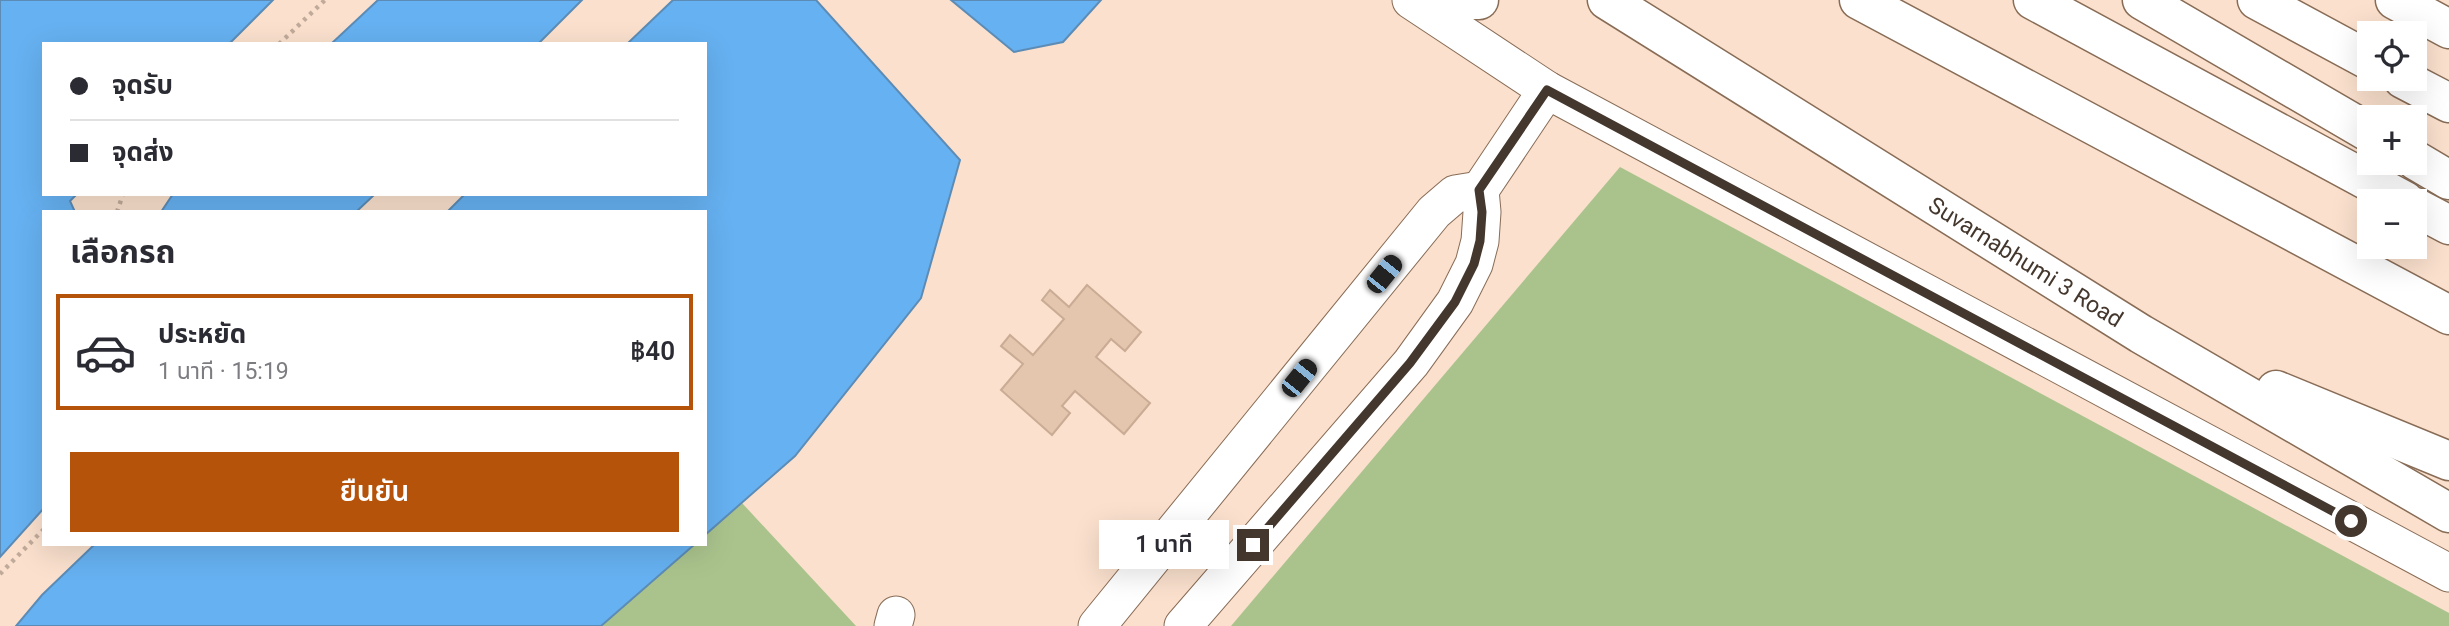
<!DOCTYPE html>
<html lang="th">
<head>
<meta charset="utf-8">
<style>
  body { margin:0; font-family:Roboto,"Noto Sans Thai",sans-serif; background:#f2f2f3; color:#2b2b33; height:100vh; display:flex; flex-direction:column; font-size:26px; white-space:nowrap }
  * { box-sizing:border-box; margin:0 }
  p { font-size:23px; color:#7c7c81 }
  .icon { flex:none; width:38px; height:38px; fill:none; stroke:currentColor; stroke-width:2; stroke-linecap:round; stroke-linejoin:round }
  .map { position:relative; flex:1; overflow:hidden }
  .side { position:absolute; left:42px; top:210px; width:665px; height:336px; display:flex; flex-direction:column; background:#fff; border-radius:0px; box-shadow:0 7px 28px #0002 }
  .side>* { flex:none }
  .top-card { position:absolute; left:42px; top:42px; width:665px; height:154px; border-radius:0px; box-shadow:0 7px 28px #0002; display:grid; align-content:center; height:154px; padding:0 28px; background:#fff }
  .fabs { position:absolute; left:2357px; top:21px; display:grid; gap:14px }
  .fabs a { display:grid; place-items:center; width:70px; height:70px; border-radius:0px; background:#fff; box-shadow:0 7px 28px #0002; font-size:35px }
  .end { position:absolute; width:32px; height:32px; margin:-16px; border:9px solid #44372d; background:#fff; box-shadow:0 0 0 4px #fff }
  .from { border-radius:50% }
  .bubble { position:absolute; height:49px; border-radius:0px; background:#fff; box-shadow:0 7px 28px #0002; font-size:23px; font-weight:600; line-height:49px; text-align:center }
  .car { position:absolute; width:21px; height:42px; margin:-21px -10px; border-radius:9px; box-shadow:0 0 5px 2px #0007; background:linear-gradient(#222 24%,#8ab4d8 0 40%,#222 0 76%,#8ab4d8 0 86%,#222 0) }
  .top-card b { display:flex; align-items:center; gap:24px; height:66px; font-size:26px }
  .top-card b+b { border-top:2px solid #e1e1e2 }
  .top-card i { width:18px; height:18px; background:#2b2b33 }
  ul { padding:0; list-style:none }
  li { display:flex; align-items:center; gap:21px; height:116px; margin:0 14px 10px; padding:0 14px; border:4px solid transparent; border-radius:0px }
  li div { flex:1 }
  li b { display:block; font-size:26px }
  li em { font-style:normal; font-weight:600 }
  li.current { border-color:#b45309 }
  li>.icon { width:63px; height:63px; stroke-width:1.5 }
  h2 { padding:0 28px; font-size:32px; line-height:84px }
  .button { display:flex; gap:14px; margin-top:auto; padding:14px 28px }
  .button a { flex:1; height:80px; border-radius:0px; background:#b45309; color:#fff; font-size:28px; font-weight:600; line-height:80px; text-align:center }
  .map>svg:first-child { display:block }
  .green { fill:#aac38c }
  .water { fill:#66b1f1; stroke:#5c8cb6; stroke-width:2 }
  .building { fill:#e4c5ad; stroke:#caab94; stroke-width:2 }
  .lines { fill:none; stroke-linecap:round; stroke-linejoin:round }
  .minor-casing { stroke:#886c56; stroke-width:39 }
  .secondary-casing { stroke:#886c56; stroke-width:41 }
  .motorway-casing { stroke:#886c56; stroke-width:41 }
  .path { stroke:#c0aa9a; stroke-width:4.5; stroke-dasharray:3.5 5; stroke-linecap:butt }
  .minor { stroke:#fff; stroke-width:37 }
  .secondary { stroke:#fff; stroke-width:38 }
  .motorway { stroke:#fff; stroke-width:38 }
  .route { stroke:#44372d; stroke-width:9 }
  .labels { text-anchor:middle; stroke-width:7; stroke-linejoin:round; paint-order:stroke }
  .street-label { font-size:23px; fill:#44372d; stroke:#fae0cd }
</style>
</head>
<body>
<div class="map">
<svg width="2449" height="626" viewBox="0 0 2449 626">
  <rect width="100%" height="100%" fill="#fae0cd"/>
  <g class="green">
    <path d="M 1620,167 L 2449,613 L 2449,626 L 1231,626 Z"/>
    <path d="M 742,503 L 856,626 L 601,626 L 695,544 L 705,544 L 705,535 Z"/>
  </g>
  <g class="water">
    <path d="M 0,0 L 273,0 L 229,44 L 44,44 L 44,194 L 77,194 L 70,201 L 75,212 L 44,212 L 44,508 L 0,557 Z"/>
    <path d="M 378,0 L 582,0 L 538,44 L 331,44 Z"/>
    <path d="M 673,0 L 816,0 L 960,160 L 921,298 L 795,456 L 705,535 L 705,212 L 447,212 L 465,194 L 705,194 L 705,44 L 627,44 Z"/>
    <path d="M 951,0 L 1101,0 L 1063,42 L 1014,52 Z"/>
    <path d="M 173,194 L 375,194 L 356,212 L 161,212 Z"/>
    <path d="M 95,544 L 695,544 L 601,626 L 16,626 L 42,595 Z"/>
  </g>
  <path class="building" d="M 1087,285 L 1141,332 L 1125,351 L 1111,339 L 1096,357 L 1150,403 L 1124,434 L 1075,391 L 1062,406 L 1070,413 L 1052,435 L 1001,390 L 1023,364 L 1001,346 L 1010,335 L 1033,355 L 1064,319 L 1042,300 L 1050,290 L 1069,307 Z"/>
  <g class="lines">
    <defs>
      <g id="minor">
        <path d="M 1411,0 L 1547,90 L 2449,573"/>
        <path d="M 893,626 L 896,615"/>
        <path d="M 1097,626 L 1434,212 L 1455,194 L 1480,190"/>
        <path d="M 1183,626 L 1411,363 L 1455,302 L 1474,264 L 1480,241 L 1482,212 L 1480,190 L 1547,90"/>
      </g>
      <g id="secondary">
        <path d="M 1457,0 L 1479,0"/>
        <path id="s1" d="M 1607,0 L 2141,334 L 2449,513"/>
        <path d="M 2395,0 L 2449,29"/>
        <path d="M 2276,390 L 2449,461"/>
      </g>
      <g id="motorway">
        <path d="M 1859,0 L 2449,315"/>
        <path d="M 2033,0 L 2405,201"/>
        <path d="M 2142,0 L 2370,133"/>
        <path d="M 2257,0 L 2370,61"/>
        <path d="M 2403,79 L 2449,103"/>
        <path d="M 2415,160 L 2449,180"/>
        <path d="M 2415,207 L 2449,225"/>
      </g>
    </defs>
    <use href="#minor" class="minor-casing"/>
    <use href="#secondary" class="secondary-casing"/>
    <use href="#motorway" class="motorway-casing"/>
    <g class="path">
      <path d="M 279,44 L 325,0"/>
      <path d="M 117,212 L 123,194"/>
      <path d="M 0,574 L 44,529"/>
    </g>
    <use href="#minor" class="minor"/>
    <use href="#secondary" class="secondary"/>
    <use href="#motorway" class="motorway"/>
  </g>
  <g class="lines">
    <path class="route" d="M 1253,545 L 1410,363 L 1455,302 L 1474,264 L 1480,241 L 1482,212 L 1479,190 L 1547,90 L 2351,521"/>
  </g>
  <g class="labels">
    <g class="street-label">
      <text dy="8" stroke="none"><textPath href="#s1" startOffset="494">Suvarnabhumi 3 Road</textPath></text>
    </g>
  </g>
</svg>
<div class="fabs">
<a><svg class="icon" aria-label="locate" viewBox="0 0 24 24"><circle cx="12" cy="12" r="6"/><path d="M12 2v4M12 18v4M2 12h4M18 12h4"/></svg></a>
<a>+</a>
<a>−</a>
</div>
<i class="end from" style="left:2351px;top:521px"></i>
<i class="end" style="left:1253px;top:545px"></i>
<div class="bubble" style="left:1099px;top:520px;width:130px">1 นาที</div>
<i class="car" style="left:1384px;top:274px;rotate:39deg"></i>
<i class="car" style="left:1299px;top:378px;rotate:39deg"></i>
<div class="top-card">
<b><i class="from"></i>จุดรับ</b>
<b><i></i>จุดส่ง</b>
</div>
<section class="side">
<h2>เลือกรถ</h2>
<ul>
<li class="current"><svg class="icon" aria-label="car" viewBox="0 0 24 24"><path d="M5 17H2v-5l4-1 3-4h7l3 4 3 1v5h-3M9 17h6M6 11h13"/><circle cx="7" cy="17" r="2"/><circle cx="17" cy="17" r="2"/></svg><div><b>ประหยัด</b><p>1 นาที · 15:19</p></div><em>฿40</em></li>
</ul>
<div class="button"><a>ยืนยัน</a></div>
</section>
</div>
</body>
</html>
